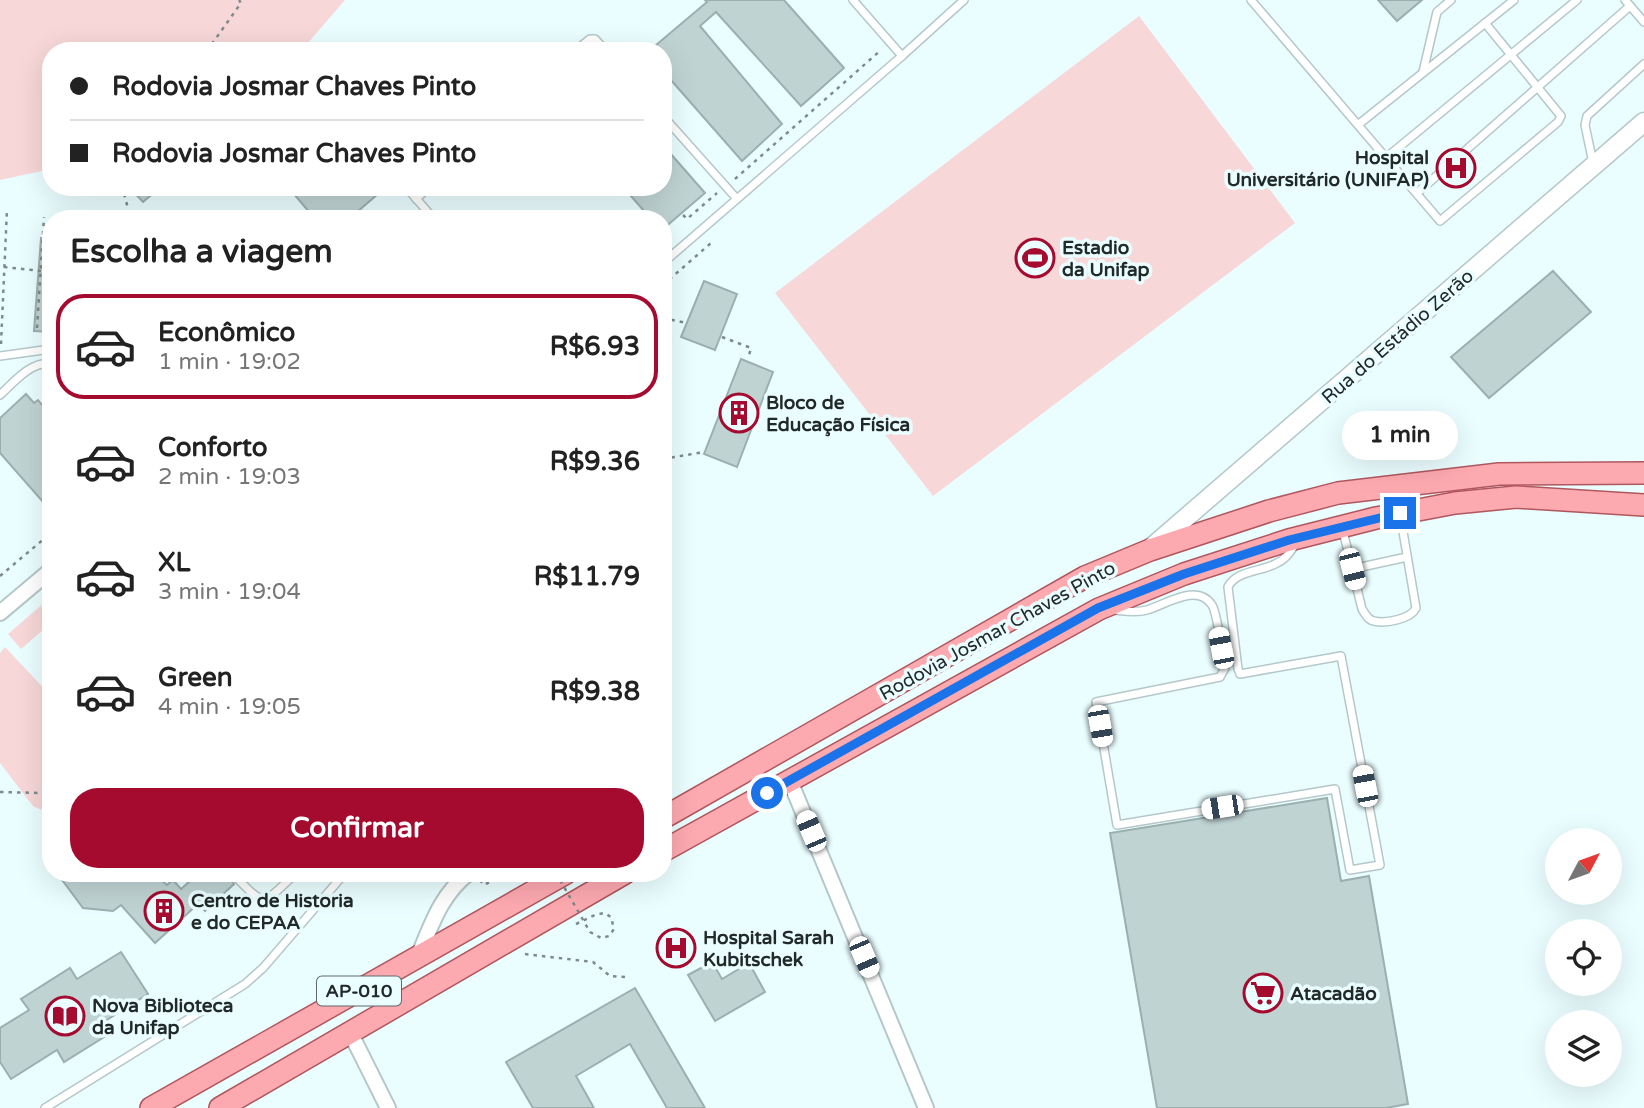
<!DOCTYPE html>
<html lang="pt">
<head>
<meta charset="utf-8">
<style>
  body { margin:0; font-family:"Varela Round",sans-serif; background:#f2f2f2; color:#222; height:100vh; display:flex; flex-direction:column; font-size:26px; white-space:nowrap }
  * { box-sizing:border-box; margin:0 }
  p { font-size:23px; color:#767676 }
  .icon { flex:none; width:38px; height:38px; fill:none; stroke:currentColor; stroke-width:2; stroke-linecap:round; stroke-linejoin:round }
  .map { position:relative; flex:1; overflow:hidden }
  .side { position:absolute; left:42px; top:210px; width:630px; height:672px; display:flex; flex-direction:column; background:#fff; border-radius:28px; box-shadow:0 7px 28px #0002 }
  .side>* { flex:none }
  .banner { position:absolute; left:42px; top:42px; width:630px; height:154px; border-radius:28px; box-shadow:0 7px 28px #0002; display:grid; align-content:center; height:154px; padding:0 28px; background:#fff }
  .needle { width:46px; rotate:49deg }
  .buttons { position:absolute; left:1545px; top:828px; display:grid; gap:14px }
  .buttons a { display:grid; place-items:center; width:77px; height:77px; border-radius:50%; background:#fff; box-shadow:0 7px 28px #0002; font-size:35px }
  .end { position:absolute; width:32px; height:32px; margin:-16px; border:9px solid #1a73e8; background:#fff; box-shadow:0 0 0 4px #fff }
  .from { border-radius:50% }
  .bubble { position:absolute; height:49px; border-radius:24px; background:#fff; box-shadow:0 7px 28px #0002; font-size:23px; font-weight:700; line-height:49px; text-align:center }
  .car { position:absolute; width:21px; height:42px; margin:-21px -10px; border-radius:9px; box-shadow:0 0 5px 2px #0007; background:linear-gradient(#fff 24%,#345 0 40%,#fff 0 76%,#345 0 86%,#fff 0) }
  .banner b { display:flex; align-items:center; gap:24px; height:66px; font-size:26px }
  .banner b+b { border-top:2px solid #e0e0e0 }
  .banner i { width:18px; height:18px; background:#222 }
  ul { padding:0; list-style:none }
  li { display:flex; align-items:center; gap:21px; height:105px; margin:0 14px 10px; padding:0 14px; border:4px solid transparent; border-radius:28px }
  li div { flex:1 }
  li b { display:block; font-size:26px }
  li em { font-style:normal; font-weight:700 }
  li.current { border-color:#a50a2f }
  li>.icon { width:63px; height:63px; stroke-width:1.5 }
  h2 { padding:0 28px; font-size:32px; line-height:84px }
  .primary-button { display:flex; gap:14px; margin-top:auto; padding:14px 28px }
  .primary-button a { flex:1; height:80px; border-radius:28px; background:#a50a2f; color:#fff; font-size:28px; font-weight:700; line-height:80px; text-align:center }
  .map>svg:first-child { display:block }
  .green { fill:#f7d7d7 }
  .building { fill:#c0d3d3; stroke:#9cafaf; stroke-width:2 }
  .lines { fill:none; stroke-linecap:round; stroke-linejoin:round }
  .service-casing { stroke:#b5c8c9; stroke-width:10 }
  .minor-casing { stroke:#b5c8c9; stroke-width:18 }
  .tertiary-casing { stroke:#b5c8c9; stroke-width:21 }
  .primary-casing { stroke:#b0575e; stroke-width:24 }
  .path { stroke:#7e8a8b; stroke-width:2.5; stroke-dasharray:3.5 5; stroke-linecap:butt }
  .service { stroke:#fff; stroke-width:7 }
  .minor { stroke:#fff; stroke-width:14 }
  .tertiary { stroke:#fff; stroke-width:18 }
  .primary { stroke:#fda9b0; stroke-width:21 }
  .path-bridge { stroke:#7e8a8b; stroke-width:2.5; stroke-dasharray:3.5 5; stroke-linecap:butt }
  .route { stroke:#1a73e8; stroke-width:9 }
  .labels { text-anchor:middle; stroke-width:7; stroke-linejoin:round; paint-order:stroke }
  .shield { fill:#ebfeff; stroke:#5e6969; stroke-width:2 }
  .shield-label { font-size:18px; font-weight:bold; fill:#222929 }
  .poi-label { font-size:19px; font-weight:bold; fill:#222929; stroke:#ebfeff; text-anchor:start }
  .street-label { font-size:19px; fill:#222929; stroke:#ebfeff }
</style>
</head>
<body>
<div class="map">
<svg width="1644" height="1108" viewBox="0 0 1644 1108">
  <rect width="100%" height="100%" fill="#ebfeff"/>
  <g class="green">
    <path d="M 0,0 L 345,0 L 301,51 L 51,51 L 51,169 L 0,180 Z"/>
    <path d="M 1139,16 L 1295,223 L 933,496 L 775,293 Z"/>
    <path d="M 51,597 L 51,623 L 21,649 L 8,634 Z"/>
    <path d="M 5,647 L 51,696 L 51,814 L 33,806 L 0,763 L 0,653 Z"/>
  </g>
  <g class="building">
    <path d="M 705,0 L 784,0 L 844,68 L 801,106 L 716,12 L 700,26 L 782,124 L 742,161 L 663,71 L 663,51 L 649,51 L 707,2 Z"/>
    <path d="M 1378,0 L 1422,0 L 1397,21 Z"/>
    <path d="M 663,145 L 705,193 L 663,229 L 663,219 L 651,219 L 623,187 L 663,187 Z"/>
    <path d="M 129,187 L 161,187 L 143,202 Z"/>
    <path d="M 288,187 L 386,187 L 349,219 L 315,219 Z"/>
    <path d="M 41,238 L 51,238 L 51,332 L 34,331 Z"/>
    <path d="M 1553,271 L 1591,312 L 1489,398 L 1451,357 Z"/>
    <path d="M 704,281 L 737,294 L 715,350 L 681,337 Z"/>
    <path d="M 741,359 L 773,372 L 737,467 L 704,454 Z"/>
    <path d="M 26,394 L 34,403 L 38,400 L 51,415 L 51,511 L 0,453 L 0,418 Z"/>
    <path d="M 1327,798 L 1341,881 L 1369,876 L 1408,1104 L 1386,1108 L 1157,1108 L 1110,833 Z"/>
    <path d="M 57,873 L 153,873 L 167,885 L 173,880 L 181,889 L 199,873 L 226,873 L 234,884 L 205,911 L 198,904 L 155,943 L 121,905 L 113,911 L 83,908 Z"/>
    <path d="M 121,952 L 148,994 L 102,1023 L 109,1034 L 64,1062 L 57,1050 L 11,1079 L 0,1062 L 0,1028 L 29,1010 L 21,999 L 70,968 L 77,979 Z"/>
    <path d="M 712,962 L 722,979 L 749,963 L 765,992 L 715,1021 L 688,975 Z"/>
    <path d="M 635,988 L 705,1108 L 667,1108 L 630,1044 L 576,1076 L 594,1108 L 533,1108 L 506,1062 Z"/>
  </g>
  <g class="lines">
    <defs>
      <g id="service">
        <path d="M 853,0 L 902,56 L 964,0"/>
        <path d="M 1251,0 L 1440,221 L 1558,122 L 1561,116 L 1485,23"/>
        <path d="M 1625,0 L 1644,22"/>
        <path d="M 575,51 L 590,39 L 595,39 L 606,51"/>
        <path d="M 1423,72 L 1437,12 L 1451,0"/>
        <path d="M 663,116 L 737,199"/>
        <path d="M 1359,124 L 1514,0"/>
        <path d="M 1387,157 L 1577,0"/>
        <path d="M 1593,163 L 1585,125 L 1587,116 L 1644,64"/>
        <path d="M 406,187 L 434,219"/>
        <path d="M 1417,193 L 1630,6"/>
        <path d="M 416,199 L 429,187"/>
        <path d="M 663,263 L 902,56"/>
        <path d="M 0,356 L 51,349"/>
        <path d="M 0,395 C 14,382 30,362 51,363"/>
        <path d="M 1343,531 L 1362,609 C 1365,614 1368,620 1374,621 C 1385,624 1411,619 1416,608 L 1400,514"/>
        <path d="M 1352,569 L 1407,557"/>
        <path d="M 1115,610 C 1125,611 1136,613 1147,610 C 1165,605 1197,582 1212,605 C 1218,615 1222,654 1225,668 L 1220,677 L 1096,702 L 1117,825 L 1335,789 L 1350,870 L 1380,865 L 1341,656 L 1240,674 L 1238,669 L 1228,587 C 1236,570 1262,572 1277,563 C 1286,559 1291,551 1296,543"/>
        <path d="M 232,873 C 266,908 261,906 296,873"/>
        <path d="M 45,1108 L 245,984 L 263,968 L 345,873"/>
      </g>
      <g id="minor">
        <path d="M 0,613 L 51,570"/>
        <path d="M 790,781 L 926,1108"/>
        <path d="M 418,957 C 431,926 441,894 469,873"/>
        <path d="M 350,1032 L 388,1108"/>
      </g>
      <path id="tertiary" d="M 1152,547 L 1644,122"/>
      <g id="primary">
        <path d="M 663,818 L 1085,577 L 1150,550 L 1269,511 L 1338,493 L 1499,474 L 1644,473"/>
        <path d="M 663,851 L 1099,609 L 1184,574 L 1289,540 L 1376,518 L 1455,503 L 1516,497 L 1644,505"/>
        <path d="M 151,1108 L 566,873"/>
        <path d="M 220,1108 L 625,873"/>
      </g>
    </defs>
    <use href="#service" class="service-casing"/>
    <use href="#minor" class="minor-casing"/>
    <use href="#tertiary" class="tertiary-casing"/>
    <use href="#primary" class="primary-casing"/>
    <g class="path">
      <path d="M 207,51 L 241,3 L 239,0"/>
      <path d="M 735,179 L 881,50"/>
      <path d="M 129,187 L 124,194 L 131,219"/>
      <path d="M 683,215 L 687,219 L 717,193"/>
      <path d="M 4,267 L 41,271"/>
      <path d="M 663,285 L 711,243"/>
      <path d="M 663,318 L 687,323"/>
      <path d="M 37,328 L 44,217"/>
      <path d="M 722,337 L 751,348 L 748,359"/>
      <path d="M 1,344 L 7,209"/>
      <path d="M 663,459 L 704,452"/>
      <path d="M 0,576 L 51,533"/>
      <path d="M 0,792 L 42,793"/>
      <path d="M 480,880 L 484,885 L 506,873"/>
      <path d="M 576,924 L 595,915"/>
      <path d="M 525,954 L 593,962 L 610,976 L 627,977"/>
    </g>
    <use href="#service" class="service"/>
    <use href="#minor" class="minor"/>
    <use href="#tertiary" class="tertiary"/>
    <use href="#primary" class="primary"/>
    <path class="path-bridge" d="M 556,873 L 590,932 L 601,938 L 609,936 L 614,929 L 611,917 L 604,913 L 595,915"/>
  </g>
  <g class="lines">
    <path class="route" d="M 767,793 L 1098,608 L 1184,574 L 1289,540 L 1400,513"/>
  </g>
  <defs>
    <symbol id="hospital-ring" viewBox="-11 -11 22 22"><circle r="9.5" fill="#ebfeff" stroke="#a50a2f" stroke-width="1.5"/><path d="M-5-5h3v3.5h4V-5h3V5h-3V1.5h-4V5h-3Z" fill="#a50a2f"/></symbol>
    <symbol id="stadium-ring" viewBox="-11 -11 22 22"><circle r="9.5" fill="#ebfeff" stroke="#a50a2f" stroke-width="1.5"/><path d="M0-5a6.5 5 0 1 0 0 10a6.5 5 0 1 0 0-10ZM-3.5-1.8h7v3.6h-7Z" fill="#a50a2f"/></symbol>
    <symbol id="building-ring" viewBox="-11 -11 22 22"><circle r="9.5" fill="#ebfeff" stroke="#a50a2f" stroke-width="1.5"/><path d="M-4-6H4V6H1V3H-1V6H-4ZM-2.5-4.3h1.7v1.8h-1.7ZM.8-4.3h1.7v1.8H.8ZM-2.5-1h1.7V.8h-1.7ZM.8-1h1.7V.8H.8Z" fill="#a50a2f"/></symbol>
    <symbol id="supermarket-ring" viewBox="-11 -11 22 22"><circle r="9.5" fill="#ebfeff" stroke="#a50a2f" stroke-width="1.5"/><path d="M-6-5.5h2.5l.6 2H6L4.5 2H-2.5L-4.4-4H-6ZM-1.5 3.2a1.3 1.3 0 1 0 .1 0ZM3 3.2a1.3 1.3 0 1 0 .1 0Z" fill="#a50a2f"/></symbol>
    <symbol id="library-ring" viewBox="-11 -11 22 22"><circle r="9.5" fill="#ebfeff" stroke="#a50a2f" stroke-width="1.5"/><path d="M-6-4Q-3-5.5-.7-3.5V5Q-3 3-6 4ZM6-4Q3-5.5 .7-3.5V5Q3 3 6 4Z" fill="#a50a2f"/></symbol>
  </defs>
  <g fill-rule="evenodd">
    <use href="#hospital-ring" x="1434" y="146" width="44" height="44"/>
    <use href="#stadium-ring" x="1013" y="236" width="44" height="44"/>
    <use href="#building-ring" x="717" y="391" width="44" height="44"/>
    <use href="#building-ring" x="142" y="889" width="44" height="44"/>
    <use href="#hospital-ring" x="654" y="926" width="44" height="44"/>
    <use href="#supermarket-ring" x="1241" y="971" width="44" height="44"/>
    <use href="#library-ring" x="43" y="994" width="44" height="44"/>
  </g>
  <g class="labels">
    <rect class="shield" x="317" y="976.5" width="84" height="29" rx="5"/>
    <g class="shield-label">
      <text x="359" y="997">AP-010</text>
    </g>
    <g class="poi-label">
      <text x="1429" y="164" text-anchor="end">Hospital<tspan x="1429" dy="22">Universitário (UNIFAP)</tspan></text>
      <text x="1062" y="254">Estadio<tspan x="1062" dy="22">da Unifap</tspan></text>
      <text x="766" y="409">Bloco de<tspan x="766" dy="22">Educação Física</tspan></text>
      <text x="191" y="907">Centro de Historia<tspan x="191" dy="22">e do CEPAA</tspan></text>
      <text x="703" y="944">Hospital Sarah<tspan x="703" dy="22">Kubitschek</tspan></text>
      <text x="1290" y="1000">Atacadão</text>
      <text x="92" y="1012">Nova Biblioteca<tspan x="92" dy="22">da Unifap</tspan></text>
    </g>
    <g class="street-label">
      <text transform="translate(1397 336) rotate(-41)" y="7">Rua do Estádio Zerão</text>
      <text transform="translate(997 630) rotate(-29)" y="7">Rodovia Josmar Chaves Pinto</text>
    </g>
  </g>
</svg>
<div class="buttons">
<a><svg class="needle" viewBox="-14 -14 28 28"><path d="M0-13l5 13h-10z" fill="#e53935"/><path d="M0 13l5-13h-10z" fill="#767676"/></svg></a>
<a><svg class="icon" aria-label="locate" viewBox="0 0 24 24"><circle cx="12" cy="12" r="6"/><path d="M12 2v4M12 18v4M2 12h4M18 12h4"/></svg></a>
<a><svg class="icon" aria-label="layers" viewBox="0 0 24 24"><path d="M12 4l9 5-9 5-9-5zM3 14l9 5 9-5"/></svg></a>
</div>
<i class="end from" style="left:767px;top:793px"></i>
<i class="end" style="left:1400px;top:513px"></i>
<div class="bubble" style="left:1342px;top:411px;width:116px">1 min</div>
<i class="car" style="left:1352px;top:569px;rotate:166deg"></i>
<i class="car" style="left:1221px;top:648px;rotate:349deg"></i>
<i class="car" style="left:1100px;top:726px;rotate:170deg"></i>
<i class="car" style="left:1365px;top:786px;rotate:349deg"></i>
<i class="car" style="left:1222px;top:807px;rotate:261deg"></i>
<i class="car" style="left:811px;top:831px;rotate:337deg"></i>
<i class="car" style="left:864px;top:957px;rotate:157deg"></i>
<div class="banner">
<b><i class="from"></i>Rodovia Josmar Chaves Pinto</b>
<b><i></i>Rodovia Josmar Chaves Pinto</b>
</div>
<section class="side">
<h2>Escolha a viagem</h2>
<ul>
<li class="current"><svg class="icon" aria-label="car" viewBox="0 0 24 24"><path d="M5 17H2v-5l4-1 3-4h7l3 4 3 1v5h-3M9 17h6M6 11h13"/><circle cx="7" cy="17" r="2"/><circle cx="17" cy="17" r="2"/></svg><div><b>Econômico</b><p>1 min · 19:02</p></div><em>R$6.93</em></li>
<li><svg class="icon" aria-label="car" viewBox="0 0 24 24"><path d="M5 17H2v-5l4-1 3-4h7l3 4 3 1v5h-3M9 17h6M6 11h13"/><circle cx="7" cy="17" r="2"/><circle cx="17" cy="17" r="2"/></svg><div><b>Conforto</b><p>2 min · 19:03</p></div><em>R$9.36</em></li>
<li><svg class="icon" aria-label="car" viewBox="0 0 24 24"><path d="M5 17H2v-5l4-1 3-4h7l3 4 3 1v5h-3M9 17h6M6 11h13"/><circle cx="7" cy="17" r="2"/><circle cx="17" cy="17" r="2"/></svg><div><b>XL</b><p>3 min · 19:04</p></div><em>R$11.79</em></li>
<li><svg class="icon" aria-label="car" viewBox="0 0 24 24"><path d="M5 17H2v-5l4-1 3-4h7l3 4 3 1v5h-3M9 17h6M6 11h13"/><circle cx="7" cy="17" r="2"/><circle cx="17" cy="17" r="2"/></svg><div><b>Green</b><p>4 min · 19:05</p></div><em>R$9.38</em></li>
</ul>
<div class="primary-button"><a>Confirmar</a></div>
</section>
</div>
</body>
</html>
